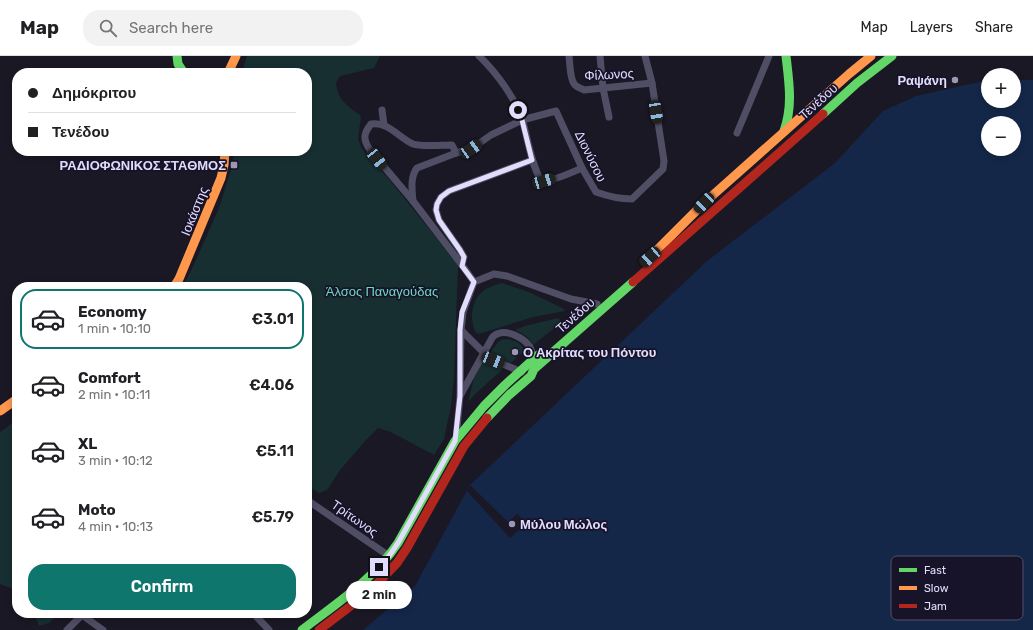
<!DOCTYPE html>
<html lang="en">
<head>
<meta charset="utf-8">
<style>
  body { margin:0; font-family:Rubik,sans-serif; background:#f2f2f2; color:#202124; height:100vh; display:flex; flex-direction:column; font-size:15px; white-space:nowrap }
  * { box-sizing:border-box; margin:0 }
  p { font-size:13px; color:#757577 }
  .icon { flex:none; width:22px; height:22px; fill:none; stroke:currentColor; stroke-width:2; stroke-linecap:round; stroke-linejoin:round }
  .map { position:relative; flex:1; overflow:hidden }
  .drawer { position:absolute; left:12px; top:226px; width:300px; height:336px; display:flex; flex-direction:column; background:#fff; border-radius:16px; box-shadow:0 2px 6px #0003 }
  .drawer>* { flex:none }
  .hud { position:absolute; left:12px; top:12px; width:300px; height:88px; border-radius:16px; box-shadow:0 2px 6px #0003; display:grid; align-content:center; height:88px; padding:0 16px; background:#fff }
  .controls { position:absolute; left:981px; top:12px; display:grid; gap:8px }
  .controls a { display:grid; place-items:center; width:40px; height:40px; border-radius:50%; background:#fff; box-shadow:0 2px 6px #0003; font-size:20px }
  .end { position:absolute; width:18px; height:18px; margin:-9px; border:5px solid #e2ddfd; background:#111; box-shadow:0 0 0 2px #111 }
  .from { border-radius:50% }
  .bubble { position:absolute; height:28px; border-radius:14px; background:#fff; box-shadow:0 2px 6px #0003; font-size:13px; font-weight:600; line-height:28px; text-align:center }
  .car { position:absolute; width:12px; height:24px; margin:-12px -6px; border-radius:5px; box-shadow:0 0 3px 1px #0007; background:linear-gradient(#222 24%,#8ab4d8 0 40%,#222 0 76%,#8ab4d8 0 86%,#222 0) }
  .hud b { display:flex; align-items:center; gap:14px; height:38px; font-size:15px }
  .hud b+b { border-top:1px solid #e0e0e0 }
  .hud i { width:10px; height:10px; background:#202124 }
  ul { padding:7px 0 0; list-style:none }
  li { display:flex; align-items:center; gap:12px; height:60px; margin:0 8px 6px; padding:0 8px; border:2px solid transparent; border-radius:16px }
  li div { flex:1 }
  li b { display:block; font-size:15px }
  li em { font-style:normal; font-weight:600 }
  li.current { border-color:#0f766e }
  li>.icon { width:36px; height:36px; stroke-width:1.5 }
  .action { display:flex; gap:8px; margin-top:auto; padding:8px 16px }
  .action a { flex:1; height:46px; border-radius:16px; background:#0f766e; color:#fff; font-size:16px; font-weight:600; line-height:46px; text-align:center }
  header { display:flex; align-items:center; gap:24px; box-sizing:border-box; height:56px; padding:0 20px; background:#fff; border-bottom:1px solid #e0e0e0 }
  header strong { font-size:19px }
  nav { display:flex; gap:22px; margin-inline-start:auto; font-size:14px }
  .search { width:280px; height:36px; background:#f2f2f2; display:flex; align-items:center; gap:10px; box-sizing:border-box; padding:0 14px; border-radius:16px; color:#757577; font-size:15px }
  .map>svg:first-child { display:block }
  .green { fill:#172f31 }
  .water { fill:#142749; fill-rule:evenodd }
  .pier { fill:#1a1824 }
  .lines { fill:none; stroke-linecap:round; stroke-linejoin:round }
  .street { stroke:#4f4e64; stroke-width:7 }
  .fast { stroke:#63d668; stroke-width:9 }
  .slow { stroke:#ff974d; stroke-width:9 }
  .jam { stroke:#b3261e; stroke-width:9 }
  .route { stroke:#e2ddfd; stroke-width:5 }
  .poi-dot { fill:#9c98b1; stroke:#171329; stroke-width:1.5 }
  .labels { text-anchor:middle; stroke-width:3.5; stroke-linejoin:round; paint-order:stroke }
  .street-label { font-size:13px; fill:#e2ddfd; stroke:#171329 }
  .poi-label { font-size:13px; font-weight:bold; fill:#e2ddfd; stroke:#171329; text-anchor:end }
  .park-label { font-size:13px; fill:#6dd9c1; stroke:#171329 }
  .key { fill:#171329; stroke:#545069; stroke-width:1 }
  .key-label { font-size:11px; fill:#e2ddfd }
</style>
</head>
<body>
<header>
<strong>Map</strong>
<div class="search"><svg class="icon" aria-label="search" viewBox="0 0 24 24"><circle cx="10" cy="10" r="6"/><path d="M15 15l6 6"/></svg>Search here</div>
<nav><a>Map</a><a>Layers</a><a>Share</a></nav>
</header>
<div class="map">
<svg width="1033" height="574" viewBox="0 0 1033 574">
  <rect width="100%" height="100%" fill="#1a1824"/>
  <g class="green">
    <path d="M 247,0 L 380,0 L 374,12 L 340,20 L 336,27 C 338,45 347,49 361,60 L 358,83 L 362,93 L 388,122 L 458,209 L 454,323 L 451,350 L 444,383 L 434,399 L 391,376 L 378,372 L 366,384 L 340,414 L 327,434 L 319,437 L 307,429 L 307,231 L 182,231 L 191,215 L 219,152 L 230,117 L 235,95 L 307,95 L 307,17 L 242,17 Z"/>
    <path d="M 502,227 L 531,237 L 564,253 L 565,255 L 533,261 L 479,278 L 476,277 C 469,264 471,246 482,236 C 488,231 495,229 502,227 Z"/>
    <path d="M 558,262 L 562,266 L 533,289 C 529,281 524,278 515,274 L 525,270 Z"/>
    <path d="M 503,283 C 513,283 520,286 525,294 L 520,299 L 518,297 L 518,295 L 516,292 L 511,298 L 512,299 L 515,299 L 517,301 L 511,307 L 490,297 L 498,286 Z"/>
    <path d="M 484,301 L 492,309 L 503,313 L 475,338 L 468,346 L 473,326 Z"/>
    <path d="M 17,362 L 17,537 L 11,532 L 0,528 L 0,376 L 5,373 Z"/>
    <path d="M 34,557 L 60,557 L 49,567 L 39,570 Z"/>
  </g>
  <path class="water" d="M 988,24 L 988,45 L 1014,45 L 1014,24 L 1033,24 L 1033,574 L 363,574 L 415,530 L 470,429 L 707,205 L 835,107 L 883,55 L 916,40 ZM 988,67 L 1014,67 L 1014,93 L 988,93 Z"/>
  <path class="pier" d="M 470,429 L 508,466 L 517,458 L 527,467 L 510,482 L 467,435 Z"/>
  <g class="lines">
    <g class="street">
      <path d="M 479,0 C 496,16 516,43 523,66 C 528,85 531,107 541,125 C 549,127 573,116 582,112"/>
      <path d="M 569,0 C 570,8 570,24 575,29 C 578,32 581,32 584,34 L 652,27"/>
      <path d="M 600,0 L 603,32 L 609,61"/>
      <path d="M 382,54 L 384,69"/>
      <path d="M 737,77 L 769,0"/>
      <path d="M 456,97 L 452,89 C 442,89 421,91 413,88 C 399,82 388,65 371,68 C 363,78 363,84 370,94 L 413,145 L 462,209 L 474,226"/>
      <path d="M 413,145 C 412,134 410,121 417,112 L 456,97 L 471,93 L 491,79 L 522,64 L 556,55 L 582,112 L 596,136 C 607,140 620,143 632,143 L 663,113 L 664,105 L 652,27 L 645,0"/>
      <path d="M 462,209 L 464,201 L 460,194 L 439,164 L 436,154 L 437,148 L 441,141 L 449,135 L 532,104"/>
      <path d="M 474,226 L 494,218 L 507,220 L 571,243 L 597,248"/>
      <path d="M 461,274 L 488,301 L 493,304 L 522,316"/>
      <path d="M 460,339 L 461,274 L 463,256 L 474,226"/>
      <path d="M 456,383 L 460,340 L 492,282 C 493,280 495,279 497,278 C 507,273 524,282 530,291 C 532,295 533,301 533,306"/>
      <path d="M 307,444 L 389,500"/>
      <path d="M 253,557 L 269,574"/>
      <path d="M 82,559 L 103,574"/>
      <path d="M 67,574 L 84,557"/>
    </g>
    <g class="fast">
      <path d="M 177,0 L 178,8 L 184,17"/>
      <path d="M 823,58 L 857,27 L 892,0"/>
      <path d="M 784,75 C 793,50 789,26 786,0"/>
      <path d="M 487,362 L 509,339 L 531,320 L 534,313 L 633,226"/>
      <path d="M 302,574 C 337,547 373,524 398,487 L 455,385 L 484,350 L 505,329 L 538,299"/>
    </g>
    <g class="slow">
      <path d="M 228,17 L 236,0"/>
      <path d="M 653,198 L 704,147 L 849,18 L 871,0"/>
      <path d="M 174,231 L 179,223 L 221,122 L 224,109 L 225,95"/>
      <path d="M 0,355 L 17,343"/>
    </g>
    <g class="jam">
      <path d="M 633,226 L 823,58"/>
      <path d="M 319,574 L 369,536 L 397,507 L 407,492 L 464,390 L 487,362"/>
    </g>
  </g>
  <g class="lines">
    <path class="route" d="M 379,511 L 389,500 L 398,487 L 455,385 L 460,340 L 460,274 L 462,256 L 474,226 L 462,210 L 464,201 L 460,194 L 439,164 L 436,154 L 437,148 L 441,141 L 449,135 L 532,104 L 522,64 L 518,54"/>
  </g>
  <g class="poi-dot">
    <circle cx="955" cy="24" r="4"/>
    <rect x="230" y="105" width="8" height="8" rx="2"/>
    <circle cx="515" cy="296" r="4"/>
    <circle cx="512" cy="468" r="4"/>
  </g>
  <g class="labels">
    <g class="street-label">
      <text transform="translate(609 18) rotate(-3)" y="5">Φίλωνος</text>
      <text transform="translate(818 45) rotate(-42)" y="5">Τενέδου</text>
      <text transform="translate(591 100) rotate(64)" y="5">Διονύσου</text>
      <text transform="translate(194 155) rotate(-68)" y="5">Ιοκάστης</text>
      <text transform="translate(575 259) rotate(-41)" y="5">Τενέδου</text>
      <text transform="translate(355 462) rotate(35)" y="5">Τρίτωνος</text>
    </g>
    <g class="poi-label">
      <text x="947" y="29">Ραψάνη</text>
      <text x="226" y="114">ΡΑΔΙΟΦΩΝΙΚΟΣ ΣΤΑΘΜΟΣ</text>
      <text x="523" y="301" text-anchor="start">Ο Ακρίτας του Πόντου</text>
      <text x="520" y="473" text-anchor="start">Μύλου Μώλος</text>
    </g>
    <g class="park-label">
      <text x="382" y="240">Άλσος Παναγούδας</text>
    </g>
  </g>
  <rect x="891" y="500" width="132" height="64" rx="6" class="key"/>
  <rect x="899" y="512" width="18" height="4" fill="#63d668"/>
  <rect x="899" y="530" width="18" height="4" fill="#ff974d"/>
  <rect x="899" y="548" width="18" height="4" fill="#b3261e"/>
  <g class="key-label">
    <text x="924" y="518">Fast</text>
    <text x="924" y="536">Slow</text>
    <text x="924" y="554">Jam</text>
  </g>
</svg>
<div class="controls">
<a>+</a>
<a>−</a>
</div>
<i class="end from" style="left:518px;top:54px"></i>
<i class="end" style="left:379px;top:511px"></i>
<div class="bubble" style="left:346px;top:525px;width:66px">2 min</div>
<i class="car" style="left:656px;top:56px;rotate:171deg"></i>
<i class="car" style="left:471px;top:93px;rotate:55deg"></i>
<i class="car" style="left:377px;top:103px;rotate:142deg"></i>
<i class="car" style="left:544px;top:125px;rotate:74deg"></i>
<i class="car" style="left:704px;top:147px;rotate:224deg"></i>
<i class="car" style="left:650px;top:201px;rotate:228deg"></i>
<i class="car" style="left:493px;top:304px;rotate:112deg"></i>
<div class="hud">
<b><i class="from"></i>Δημόκριτου</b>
<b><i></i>Τενέδου</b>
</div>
<section class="drawer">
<ul>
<li class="current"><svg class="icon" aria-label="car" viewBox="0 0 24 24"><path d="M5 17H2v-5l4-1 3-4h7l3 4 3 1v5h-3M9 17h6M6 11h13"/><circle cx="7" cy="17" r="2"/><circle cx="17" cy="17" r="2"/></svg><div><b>Economy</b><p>1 min · 10:10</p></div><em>€3.01</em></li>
<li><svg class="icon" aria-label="car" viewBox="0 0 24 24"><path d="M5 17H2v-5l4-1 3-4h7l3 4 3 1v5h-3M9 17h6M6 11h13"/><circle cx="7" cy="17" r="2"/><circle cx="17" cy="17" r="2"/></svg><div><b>Comfort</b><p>2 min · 10:11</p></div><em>€4.06</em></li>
<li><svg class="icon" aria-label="car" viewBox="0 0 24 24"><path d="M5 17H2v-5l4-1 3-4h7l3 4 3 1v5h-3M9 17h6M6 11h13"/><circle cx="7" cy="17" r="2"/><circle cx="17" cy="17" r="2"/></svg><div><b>XL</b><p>3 min · 10:12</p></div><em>€5.11</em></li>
<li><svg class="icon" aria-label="car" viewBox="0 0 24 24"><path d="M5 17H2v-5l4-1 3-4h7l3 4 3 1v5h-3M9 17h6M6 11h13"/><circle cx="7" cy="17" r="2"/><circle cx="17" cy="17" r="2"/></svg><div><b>Moto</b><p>4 min · 10:13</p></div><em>€5.79</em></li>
</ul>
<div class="action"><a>Confirm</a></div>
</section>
</div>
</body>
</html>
